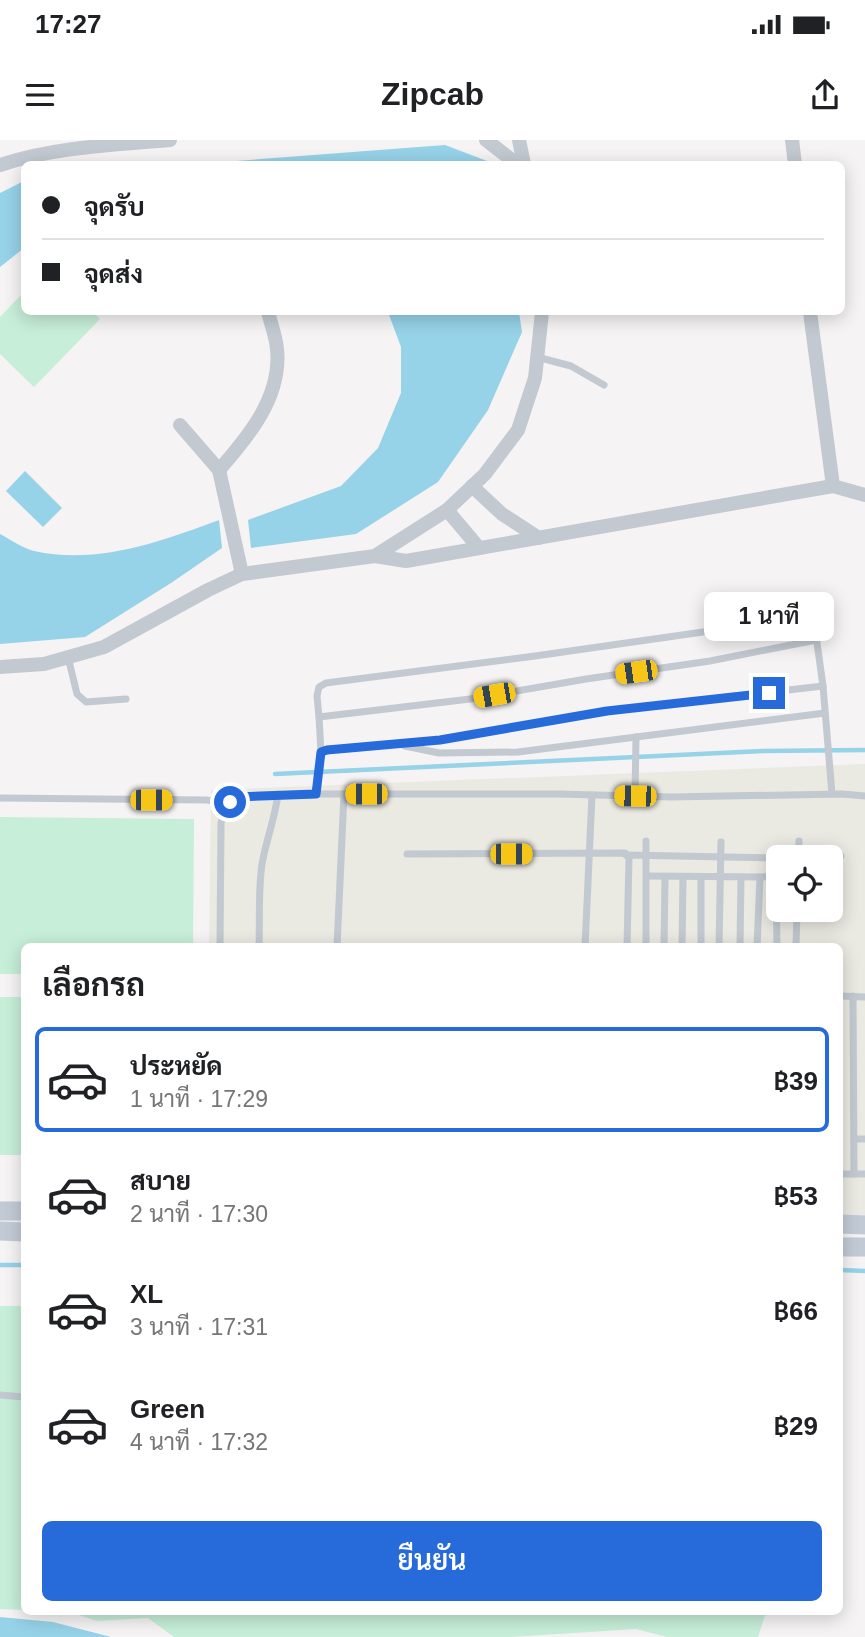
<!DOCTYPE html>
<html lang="th">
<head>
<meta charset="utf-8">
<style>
  body { margin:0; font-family:Arial,Sarabun,sans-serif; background:#f2f2f2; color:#202124; height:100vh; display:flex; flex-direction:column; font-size:26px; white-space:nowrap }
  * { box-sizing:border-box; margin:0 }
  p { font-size:23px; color:#757577 }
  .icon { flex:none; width:38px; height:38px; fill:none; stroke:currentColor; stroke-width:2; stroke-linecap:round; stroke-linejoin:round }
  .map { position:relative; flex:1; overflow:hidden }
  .drawer { position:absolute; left:21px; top:803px; width:822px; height:672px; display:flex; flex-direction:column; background:#fff; border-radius:10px; box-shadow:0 4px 18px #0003 }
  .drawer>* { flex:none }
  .hud { position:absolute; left:21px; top:21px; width:824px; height:154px; border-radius:10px; box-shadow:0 4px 18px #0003; display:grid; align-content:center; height:154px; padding:0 21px; background:#fff }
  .buttons { position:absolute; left:766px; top:705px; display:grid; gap:14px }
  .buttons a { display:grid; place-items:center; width:77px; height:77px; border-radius:10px; background:#fff; box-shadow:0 4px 18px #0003; font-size:35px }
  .end { position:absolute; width:32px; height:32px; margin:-16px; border:9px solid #276bdb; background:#fff; box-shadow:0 0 0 4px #fff }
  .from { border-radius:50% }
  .bubble { position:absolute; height:49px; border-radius:10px; background:#fff; box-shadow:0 4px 18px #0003; font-size:23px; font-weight:600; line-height:49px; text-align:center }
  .car { position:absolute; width:21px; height:42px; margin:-21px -10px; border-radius:9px; box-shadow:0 0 5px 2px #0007; background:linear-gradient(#f5c518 24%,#345 0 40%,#f5c518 0 76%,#345 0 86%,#f5c518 0) }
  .hud b { display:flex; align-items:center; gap:24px; height:66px; font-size:26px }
  .hud b+b { border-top:2px solid #e0e0e0 }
  .hud i { width:18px; height:18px; background:#202124 }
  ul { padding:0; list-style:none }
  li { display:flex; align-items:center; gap:21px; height:105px; margin:0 14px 10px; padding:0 7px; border:4px solid transparent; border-radius:10px }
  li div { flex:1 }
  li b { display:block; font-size:26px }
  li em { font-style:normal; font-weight:600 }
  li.current { border-color:#276bdb }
  li>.icon { width:63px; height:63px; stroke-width:1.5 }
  h2 { padding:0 21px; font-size:32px; line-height:84px }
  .action { display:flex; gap:14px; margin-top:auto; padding:14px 21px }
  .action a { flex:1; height:80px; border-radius:10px; background:#276bdb; color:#fff; font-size:28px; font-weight:600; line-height:80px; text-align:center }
  .status { display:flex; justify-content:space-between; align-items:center; height:49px; padding:0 35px; background:#fff; direction:ltr }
  .status svg { height:19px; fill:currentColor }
  header { display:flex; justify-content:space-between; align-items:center; height:91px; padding:0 21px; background:#fff; font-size:32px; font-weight:600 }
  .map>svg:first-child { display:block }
  .commercial { fill:#eae9e2; fill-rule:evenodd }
  .green { fill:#c6eed8 }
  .water { fill:#96d2e8 }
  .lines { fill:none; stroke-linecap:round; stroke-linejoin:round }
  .stream { stroke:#96d2e8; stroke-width:4.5 }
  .service { stroke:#c2c9d0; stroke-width:7 }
  .minor { stroke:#c2c9d0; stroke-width:14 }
  .secondary { stroke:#c2cad5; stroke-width:19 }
  .route { stroke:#276bdb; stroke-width:9 }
</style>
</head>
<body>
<div class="status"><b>17:27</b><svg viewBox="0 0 49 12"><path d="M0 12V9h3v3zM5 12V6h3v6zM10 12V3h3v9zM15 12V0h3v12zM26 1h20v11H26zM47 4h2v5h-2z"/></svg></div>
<header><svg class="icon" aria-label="menu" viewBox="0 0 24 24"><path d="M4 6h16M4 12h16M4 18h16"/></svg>Zipcab<svg class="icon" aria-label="share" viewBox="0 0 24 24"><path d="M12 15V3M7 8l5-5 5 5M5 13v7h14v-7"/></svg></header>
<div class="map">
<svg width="865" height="1497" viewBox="0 0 865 1497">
  <rect width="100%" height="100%" fill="#f5f3f3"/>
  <path class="commercial" d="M 865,624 L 865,1078 L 840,1078 L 840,807 L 209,807 L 211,650 ZM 779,718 L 831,718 L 831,770 L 779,770 Z"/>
  <g class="green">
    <path d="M 24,152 L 24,172 L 92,172 L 100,179 L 34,247 L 0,214 L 0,177 Z"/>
    <path d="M 0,677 L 194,679 L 193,807 L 24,807 L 24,834 L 0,834 Z"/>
    <rect x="0" y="857" width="24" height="158"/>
    <path d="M 0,1166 L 24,1166 L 24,1470 L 0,1469 Z"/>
    <path d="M 70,1472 L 766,1472 L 758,1497 L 667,1497 L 636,1489 L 511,1497 L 174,1497 L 148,1478 L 97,1481 Z"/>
  </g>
  <g class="water">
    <path d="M 445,5 L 495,24 L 196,24 Z"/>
    <path d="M 24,41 L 24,108 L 0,127 L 0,53 Z"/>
    <path d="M 388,172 L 519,172 L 522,192 L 488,270 L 438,342 L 356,394 L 251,408 L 248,380 L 341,346 L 378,308 L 401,253 L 401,207 Z"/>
    <path d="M 25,331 L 62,368 L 43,387 L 6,351 Z"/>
    <path d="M 219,380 L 222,408 L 171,443 L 85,497 L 0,504 L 0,394 C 11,400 23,408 34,411 C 97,425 160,402 219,380 Z"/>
    <path d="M 0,1477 L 53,1482 L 111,1497 L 0,1497 Z"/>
  </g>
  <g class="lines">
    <g class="stream">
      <path d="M 275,634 L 763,611 L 865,610"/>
      <path d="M 0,1125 L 24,1125"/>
      <path d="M 840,1130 L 865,1131"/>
    </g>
    <g class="service">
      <path d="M 537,217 L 571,226 L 604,245"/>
      <path d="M 68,517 L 77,554 L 86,562 L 126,559"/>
      <path d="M 319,577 L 317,556 L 319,547 L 326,543 L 535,516 L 738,487 L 813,474 L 823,546 L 832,654"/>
      <path d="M 405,606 L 439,613 L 518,612 L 825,573"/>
      <path d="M 321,612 L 319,577 L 470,559 L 586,539 L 710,521 L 816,500"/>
      <path d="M 316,654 L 321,612 L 327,610 L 440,600 L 607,571 L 823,546"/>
      <path d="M 635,656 L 636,597"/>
      <path d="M 0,658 L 206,660 L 230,662"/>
      <path d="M 407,714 L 625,713 L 629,718 L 627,807"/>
      <path d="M 626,715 L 779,718"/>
      <path d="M 798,715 L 841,716"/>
      <path d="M 798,717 L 799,701"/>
      <path d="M 647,736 L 779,737"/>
      <path d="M 701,737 L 701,807"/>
      <path d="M 776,737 L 777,807"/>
      <path d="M 220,807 L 221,683 L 224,671 L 236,657 L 295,654 L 559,654 L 671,657 L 842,654 L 865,656"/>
      <path d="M 259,807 C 260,780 258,751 262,724 C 266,700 275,679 278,654"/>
      <path d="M 337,807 L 344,654"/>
      <path d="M 585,807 L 592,655"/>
      <path d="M 646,807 L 646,701"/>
      <path d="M 664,807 L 665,738"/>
      <path d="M 682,807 L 683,737"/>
      <path d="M 719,807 L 721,702"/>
      <path d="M 740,807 L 741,737"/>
      <path d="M 757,807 L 760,737"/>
      <path d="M 796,807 L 797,770"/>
      <path d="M 840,856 L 865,857"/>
      <path d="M 853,856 L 854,1034"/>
      <path d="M 854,999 L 865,999"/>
      <path d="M 840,1034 L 865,1034"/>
      <path d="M 0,1255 L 24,1257"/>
    </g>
    <g class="minor">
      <path d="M 486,0 L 517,24"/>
      <path d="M 519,0 L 524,24"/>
      <path d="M 792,0 L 795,24"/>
      <path d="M 0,25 C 54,7 113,5 170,0"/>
      <path d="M 810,172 L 833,346 L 865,355"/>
      <path d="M 180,285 L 219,330 L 242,434"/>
      <path d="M 219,330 C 248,297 282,257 277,209 C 276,197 271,184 268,172"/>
      <path d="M 472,346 L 502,374 L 539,398"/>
      <path d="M 447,370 L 479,408"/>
      <path d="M 375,416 L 406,421 L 833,346"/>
      <path d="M 0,527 L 44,524 L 104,507 L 208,450 L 242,434 L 375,416 L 447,370 L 485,334 L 518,290 L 535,238 L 542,172"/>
    </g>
    <g class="secondary">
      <path d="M 0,1071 L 24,1071"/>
      <path d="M 840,1084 L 865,1085"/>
      <path d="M 0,1091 L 24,1092"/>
      <path d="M 840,1107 L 865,1107"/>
    </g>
  </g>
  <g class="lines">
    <path class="route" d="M 230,662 L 236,657 L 316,654 L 321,612 L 327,610 L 440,600 L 607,571 L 769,553"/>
  </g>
</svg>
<div class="buttons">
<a><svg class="icon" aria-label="locate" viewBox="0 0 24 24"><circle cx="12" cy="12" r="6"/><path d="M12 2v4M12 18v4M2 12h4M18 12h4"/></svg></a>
</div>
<i class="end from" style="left:230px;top:662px"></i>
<i class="end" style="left:769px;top:553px"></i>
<div class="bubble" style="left:704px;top:452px;width:130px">1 นาที</div>
<i class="car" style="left:636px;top:532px;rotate:262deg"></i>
<i class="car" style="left:494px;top:555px;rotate:260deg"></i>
<i class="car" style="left:366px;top:654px;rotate:270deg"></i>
<i class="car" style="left:635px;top:656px;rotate:271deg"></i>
<i class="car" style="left:151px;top:660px;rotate:90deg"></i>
<i class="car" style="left:511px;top:714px;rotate:90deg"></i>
<div class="hud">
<b><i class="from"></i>จุดรับ</b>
<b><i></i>จุดส่ง</b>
</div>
<section class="drawer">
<h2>เลือกรถ</h2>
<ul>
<li class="current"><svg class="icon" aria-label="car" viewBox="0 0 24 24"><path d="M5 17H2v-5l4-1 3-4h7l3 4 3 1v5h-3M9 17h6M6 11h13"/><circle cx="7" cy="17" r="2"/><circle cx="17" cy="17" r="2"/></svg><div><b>ประหยัด</b><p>1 นาที · 17:29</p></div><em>฿39</em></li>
<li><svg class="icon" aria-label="car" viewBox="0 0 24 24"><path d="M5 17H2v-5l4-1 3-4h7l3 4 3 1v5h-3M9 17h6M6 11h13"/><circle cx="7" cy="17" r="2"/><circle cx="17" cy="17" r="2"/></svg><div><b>สบาย</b><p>2 นาที · 17:30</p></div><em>฿53</em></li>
<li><svg class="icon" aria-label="car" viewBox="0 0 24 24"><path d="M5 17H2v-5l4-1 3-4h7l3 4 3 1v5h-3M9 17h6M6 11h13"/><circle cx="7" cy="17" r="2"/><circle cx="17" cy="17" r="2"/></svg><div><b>XL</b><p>3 นาที · 17:31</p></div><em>฿66</em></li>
<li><svg class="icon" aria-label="car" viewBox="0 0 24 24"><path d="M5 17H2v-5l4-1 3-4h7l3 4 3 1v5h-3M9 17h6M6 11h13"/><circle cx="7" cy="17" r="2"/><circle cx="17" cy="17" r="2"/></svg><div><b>Green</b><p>4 นาที · 17:32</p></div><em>฿29</em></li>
</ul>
<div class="action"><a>ยืนยัน</a></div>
</section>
</div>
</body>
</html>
